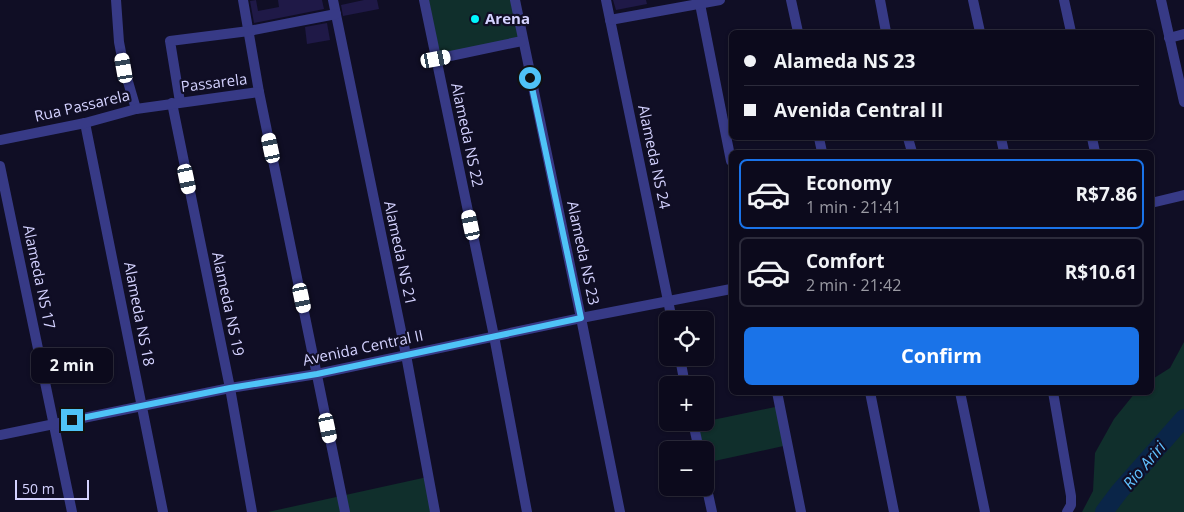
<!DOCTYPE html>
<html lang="en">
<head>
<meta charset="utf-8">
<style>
  body { margin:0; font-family:"Open Sans",sans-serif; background:#151325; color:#f1f3f6; height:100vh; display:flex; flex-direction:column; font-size:19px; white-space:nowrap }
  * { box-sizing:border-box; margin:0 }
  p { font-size:16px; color:#9a9aa3 }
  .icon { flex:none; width:28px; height:28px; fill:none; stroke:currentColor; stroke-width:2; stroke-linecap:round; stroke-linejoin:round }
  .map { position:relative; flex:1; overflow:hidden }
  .sheet { position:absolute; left:729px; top:150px; width:425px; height:245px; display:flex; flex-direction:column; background:#0c0a1c; border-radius:8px; box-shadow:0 1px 4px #0004,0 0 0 1px #2c2b3b }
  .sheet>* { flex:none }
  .guide { position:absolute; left:729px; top:30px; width:425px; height:110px; border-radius:8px; box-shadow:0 1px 4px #0004,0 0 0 1px #2c2b3b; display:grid; align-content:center; height:110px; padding:0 15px; background:#0c0a1c }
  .tools { position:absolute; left:659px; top:311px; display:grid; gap:10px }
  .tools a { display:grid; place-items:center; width:55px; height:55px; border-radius:8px; background:#0c0a1c; box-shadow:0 1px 4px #0004,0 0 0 1px #2c2b3b; font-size:25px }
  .scale { position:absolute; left:15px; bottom:12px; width:74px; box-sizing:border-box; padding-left:5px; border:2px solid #d4d2ff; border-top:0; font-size:14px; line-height:18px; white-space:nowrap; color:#d4d2ff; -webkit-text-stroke:4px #100e25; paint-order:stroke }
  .end { position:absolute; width:22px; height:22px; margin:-11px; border:6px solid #4fc3f7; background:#111; box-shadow:0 0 0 2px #111 }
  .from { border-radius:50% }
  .bubble { position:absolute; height:35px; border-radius:8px; background:#0c0a1c; box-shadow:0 1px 4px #0004,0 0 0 1px #2c2b3b; font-size:16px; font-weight:700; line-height:35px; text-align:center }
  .car { position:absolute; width:15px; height:30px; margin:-15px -8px; border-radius:6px; box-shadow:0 0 4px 1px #0007; background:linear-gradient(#fff 24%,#345 0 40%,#fff 0 76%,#345 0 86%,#fff 0) }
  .guide b { display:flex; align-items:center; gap:18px; height:48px; font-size:19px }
  .guide b+b { border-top:1px solid #2c2b3b }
  .guide i { width:12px; height:12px; background:#f1f3f6 }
  ul { padding:9px 0 0; list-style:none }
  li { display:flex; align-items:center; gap:15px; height:70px; margin:0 10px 8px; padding:0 5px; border:2px solid #2c2b3b; border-radius:8px }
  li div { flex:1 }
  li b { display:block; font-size:19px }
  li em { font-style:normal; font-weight:700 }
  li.current { border-color:#1a73e8 }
  li>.icon { width:45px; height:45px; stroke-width:1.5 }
  .button { display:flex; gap:10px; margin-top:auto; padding:10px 15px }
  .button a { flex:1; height:58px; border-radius:8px; background:#1a73e8; color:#fff; font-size:20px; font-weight:700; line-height:58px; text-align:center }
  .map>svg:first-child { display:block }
  .green { fill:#102f2c }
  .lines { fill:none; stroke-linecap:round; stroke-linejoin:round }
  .river { stroke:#0a2548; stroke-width:18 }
  .building { fill:#1f1947 }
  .minor { stroke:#373a86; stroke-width:10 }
  .route { stroke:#4fc3f7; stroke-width:6 }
  .poi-dot { fill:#00f6fd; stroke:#100e25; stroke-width:2 }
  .labels { text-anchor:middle; stroke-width:4.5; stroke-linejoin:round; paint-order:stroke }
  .poi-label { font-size:15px; font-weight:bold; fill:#d4d2ff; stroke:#100e25; text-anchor:start }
  .street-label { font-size:15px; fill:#d4d2ff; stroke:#100e25 }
  .water-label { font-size:16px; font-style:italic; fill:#60c1ff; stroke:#100e25 }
</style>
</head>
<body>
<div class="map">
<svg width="1184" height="512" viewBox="0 0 1184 512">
  <rect width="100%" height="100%" fill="#100e25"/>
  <g class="green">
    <path d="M 425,0 L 517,0 L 525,38 L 437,58 Z"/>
    <path d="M 1184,342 L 1184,512 L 1082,512 L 1093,491 L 1095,453 L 1114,419 L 1135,393 L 1151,392 L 1151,380 L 1170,368 Z"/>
    <path d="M 780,406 L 788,445 L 705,463 L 705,450 L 703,450 L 698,423 Z"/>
    <path d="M 432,476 L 438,512 L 268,512 Z"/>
  </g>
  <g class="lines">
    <path class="river" d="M 1104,512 L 1119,492 L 1184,418"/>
  </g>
  <g class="building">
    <path d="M 256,0 L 258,11 L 279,7 L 278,0 L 322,0 L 324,9 L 254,23 L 250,1 Z"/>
    <path d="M 364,0 L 377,0 L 379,9 L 343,16 L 341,5 Z"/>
    <path d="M 613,0 L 646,0 L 647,4 L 616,10 Z"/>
    <path d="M 327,23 L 330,40 L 307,44 L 305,27 Z"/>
  </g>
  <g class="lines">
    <g class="minor">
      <path d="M 116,0 L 119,42 L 124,68 L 136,109"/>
      <path d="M 243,0 L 259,92 L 345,512"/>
      <path d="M 333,0 L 406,355 L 435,512"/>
      <path d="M 424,0 L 494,336 L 527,512"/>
      <path d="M 515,0 L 581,318 L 620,512"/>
      <path d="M 606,0 L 672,320"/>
      <path d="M 791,0 L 798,32"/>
      <path d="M 880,0 L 886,32"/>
      <path d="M 973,0 L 980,32"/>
      <path d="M 1064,0 L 1071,32"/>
      <path d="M 1161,0 L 1184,102"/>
      <path d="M 700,4 L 731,161"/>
      <path d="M 610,20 L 720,0"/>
      <path d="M 1169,38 L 1184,34"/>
      <path d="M 436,59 L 522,41"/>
      <path d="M 180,102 L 170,41 L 249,31 L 336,14"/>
      <path d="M 172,103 L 230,388 L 252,512"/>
      <path d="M 85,123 L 163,512"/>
      <path d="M 819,138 L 822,152"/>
      <path d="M 908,138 L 912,152"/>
      <path d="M 1001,138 L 1004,152"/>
      <path d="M 1092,138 L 1095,152"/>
      <path d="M 0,140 L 85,123 L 136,109 L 259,92"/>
      <path d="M 0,166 L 72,512"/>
      <path d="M 1151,203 L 1184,195"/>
      <path d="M 680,358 L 685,385"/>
      <path d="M 777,392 L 801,512"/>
      <path d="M 870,392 L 894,512"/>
      <path d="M 960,392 L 985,512"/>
      <path d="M 1053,392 L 1071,496 L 1071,505 L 1067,512"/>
      <path d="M 693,422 L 699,450"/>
      <path d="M 0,435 L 230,388 L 317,374 L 581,318 L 731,289"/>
      <path d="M 705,480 L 712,512"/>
    </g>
  </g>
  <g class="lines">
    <path class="route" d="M 72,420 L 230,388 L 317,374 L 581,318 L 530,78"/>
  </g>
  <circle class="poi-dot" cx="475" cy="19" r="5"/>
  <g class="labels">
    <g class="poi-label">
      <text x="485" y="24">Arena</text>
    </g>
    <g class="street-label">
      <text transform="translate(214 83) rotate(-7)" y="5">Passarela</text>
      <text transform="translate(82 106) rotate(-13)" y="5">Rua Passarela</text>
      <text transform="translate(467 135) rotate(78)" y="5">Alameda NS 22</text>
      <text transform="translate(654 157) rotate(78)" y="5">Alameda NS 24</text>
      <text transform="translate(400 253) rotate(78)" y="5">Alameda NS 21</text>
      <text transform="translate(583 253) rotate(78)" y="5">Alameda NS 23</text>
      <text transform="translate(39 277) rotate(78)" y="5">Alameda NS 17</text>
      <text transform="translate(228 304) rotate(78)" y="5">Alameda NS 19</text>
      <text transform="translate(139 314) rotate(79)" y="5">Alameda NS 18</text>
      <text transform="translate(363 348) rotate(-12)" y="5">Avenida Central II</text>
    </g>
    <g class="water-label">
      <text transform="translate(1144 465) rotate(-50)" y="6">Rio Ariri</text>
    </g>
  </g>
</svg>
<div class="tools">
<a><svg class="icon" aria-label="locate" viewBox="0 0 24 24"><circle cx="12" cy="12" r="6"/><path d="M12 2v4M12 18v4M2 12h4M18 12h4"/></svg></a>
<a>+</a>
<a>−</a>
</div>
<div class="scale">50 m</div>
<i class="end from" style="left:530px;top:78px"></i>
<i class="end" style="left:72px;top:420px"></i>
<div class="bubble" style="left:31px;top:348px;width:82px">2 min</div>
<i class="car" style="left:436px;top:59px;rotate:79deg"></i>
<i class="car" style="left:124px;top:68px;rotate:350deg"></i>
<i class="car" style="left:271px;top:148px;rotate:348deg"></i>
<i class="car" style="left:187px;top:179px;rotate:168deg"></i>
<i class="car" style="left:471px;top:225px;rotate:348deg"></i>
<i class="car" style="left:302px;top:298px;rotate:168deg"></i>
<i class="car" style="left:328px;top:428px;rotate:168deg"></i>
<div class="guide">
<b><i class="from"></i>Alameda NS 23</b>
<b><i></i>Avenida Central II</b>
</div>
<section class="sheet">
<ul>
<li class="current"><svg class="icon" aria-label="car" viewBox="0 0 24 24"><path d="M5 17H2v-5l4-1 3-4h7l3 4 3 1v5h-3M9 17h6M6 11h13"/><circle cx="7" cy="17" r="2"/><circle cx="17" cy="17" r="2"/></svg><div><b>Economy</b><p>1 min · 21:41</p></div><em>R$7.86</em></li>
<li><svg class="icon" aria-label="car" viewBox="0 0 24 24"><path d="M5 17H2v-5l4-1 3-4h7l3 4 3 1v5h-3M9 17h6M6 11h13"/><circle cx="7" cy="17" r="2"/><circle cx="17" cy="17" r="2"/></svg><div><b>Comfort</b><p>2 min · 21:42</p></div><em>R$10.61</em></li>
</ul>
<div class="button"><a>Confirm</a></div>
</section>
</div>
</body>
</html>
